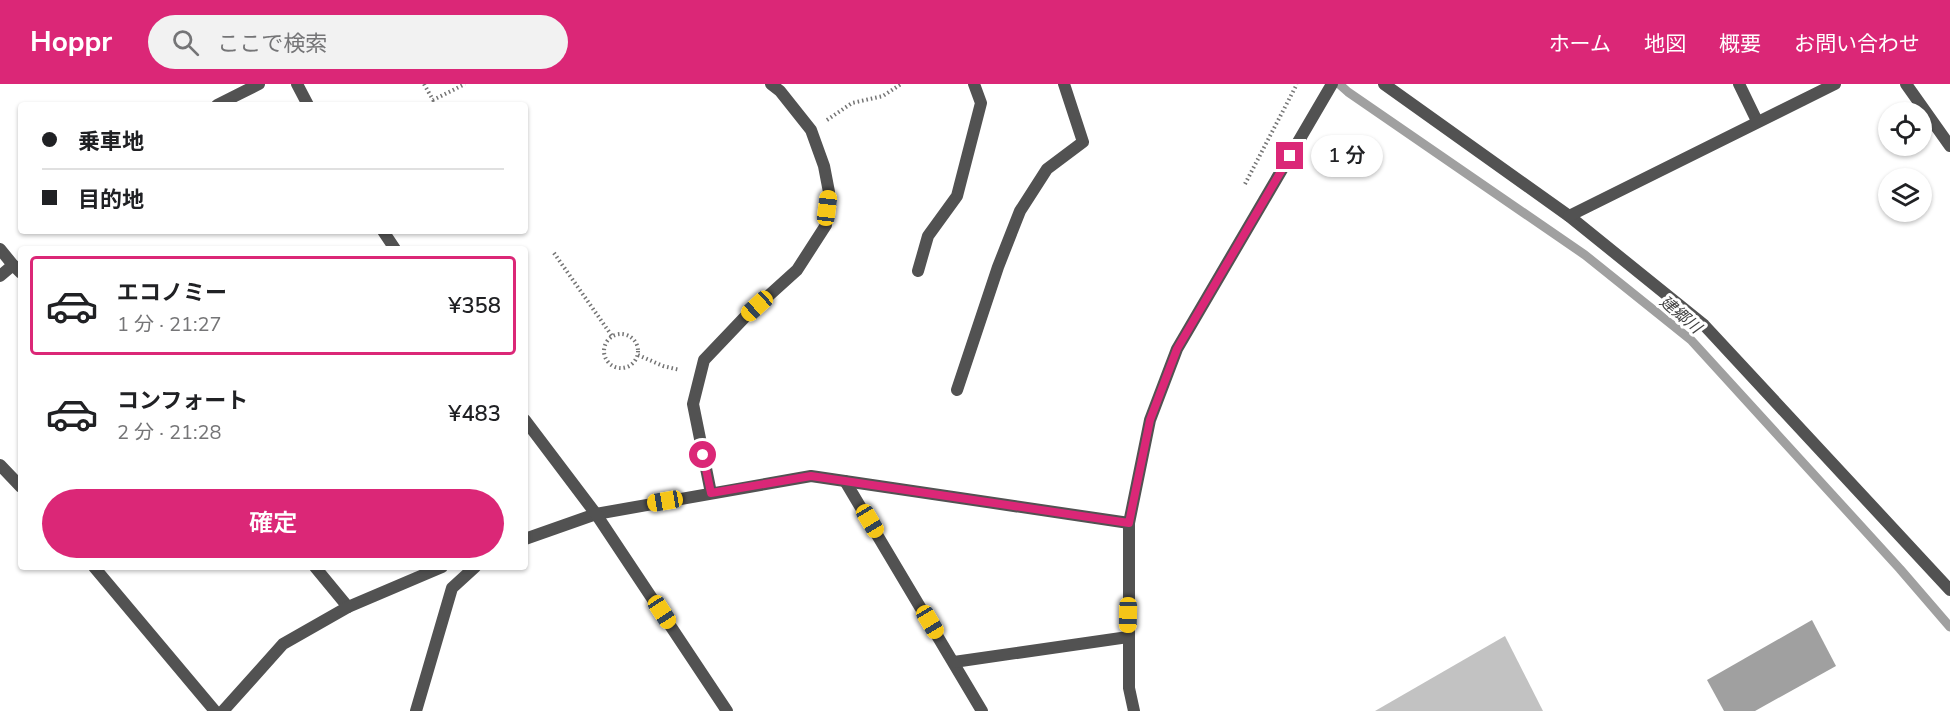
<!DOCTYPE html>
<html lang="ja">
<head>
<meta charset="utf-8">
<style>
  body { margin:0; font-family:"Nunito Sans","Noto Sans JP",sans-serif; background:#f2f2f2; color:#202124; height:100vh; display:flex; flex-direction:column; font-size:22px; white-space:nowrap }
  * { box-sizing:border-box; margin:0 }
  p { font-size:20px; color:#757577 }
  .icon { flex:none; width:33px; height:33px; fill:none; stroke:currentColor; stroke-width:2; stroke-linecap:round; stroke-linejoin:round }
  .map { position:relative; flex:1; overflow:hidden }
  .panel { position:absolute; left:18px; top:162px; width:510px; height:324px; display:flex; flex-direction:column; background:#fff; border-radius:6px; box-shadow:0 2px 4px #0004 }
  .panel>* { flex:none }
  .top-card { position:absolute; left:18px; top:18px; width:510px; height:132px; border-radius:6px; box-shadow:0 2px 4px #0004; display:grid; align-content:center; height:132px; padding:0 24px; background:#fff }
  .buttons { position:absolute; left:1878px; top:18px; display:grid; gap:12px }
  .buttons a { display:grid; place-items:center; width:54px; height:54px; border-radius:50%; background:#fff; box-shadow:0 2px 4px #0004; font-size:30px }
  .end { position:absolute; width:27px; height:27px; margin:-14px; border:8px solid #db2777; background:#fff; box-shadow:0 0 0 3px #fff }
  .from { border-radius:50% }
  .bubble { position:absolute; height:42px; border-radius:21px; background:#fff; box-shadow:0 2px 4px #0004; font-size:20px; font-weight:600; line-height:42px; text-align:center }
  .car { position:absolute; width:18px; height:36px; margin:-18px -9px; border-radius:8px; box-shadow:0 0 4px 2px #0007; background:linear-gradient(#f5c518 24%,#345 0 40%,#f5c518 0 76%,#345 0 86%,#f5c518 0) }
  .top-card b { display:flex; align-items:center; gap:21px; height:57px; font-size:22px }
  .top-card b+b { border-top:2px solid #e0e0e0 }
  .top-card i { width:15px; height:15px; background:#202124 }
  ul { padding:10px 0 0; list-style:none }
  li { display:flex; align-items:center; gap:18px; height:99px; margin:0 12px 9px; padding:0 12px; border:3px solid transparent; border-radius:6px }
  li div { flex:1 }
  li b { display:block; font-size:22px }
  li em { font-style:normal; font-weight:600 }
  li.current { border-color:#db2777 }
  li>.icon { width:54px; height:54px; stroke-width:1.5 }
  .primary-button { display:flex; gap:12px; margin-top:auto; padding:12px 24px }
  .primary-button a { flex:1; height:69px; border-radius:36px; background:#db2777; color:#fff; font-size:24px; font-weight:600; line-height:69px; text-align:center }
  header { display:flex; align-items:center; gap:36px; box-sizing:border-box; height:84px; padding:0 30px; background:#db2777; color:#fff }
  header strong { font-size:28px }
  nav { display:flex; gap:33px; margin-inline-start:auto; font-size:21px }
  .search { width:420px; height:54px; background:#f2f2f2; display:flex; align-items:center; gap:15px; box-sizing:border-box; padding:0 21px; border-radius:33px; color:#757577; font-size:22px }
  .map>svg:first-child { display:block }
  .water { fill:#a0a0a0 }
  .lines { fill:none; stroke-linecap:round; stroke-linejoin:round }
  .stream { stroke:#a0a0a0; stroke-width:9 }
  .building { fill:#c2c2c2 }
  .path { stroke:#747474; stroke-width:4; stroke-dasharray:1.5 3; stroke-linecap:butt }
  .service { stroke:#525252; stroke-width:12 }
  .minor { stroke:#525252; stroke-width:12 }
  .tertiary { stroke:#525252; stroke-width:12 }
  .route { stroke:#db2777; stroke-width:8 }
  .labels { text-anchor:middle; stroke-width:6; stroke-linejoin:round; paint-order:stroke }
  .water-label { font-size:16px; font-style:italic; fill:#414141; stroke:#fff }
</style>
</head>
<body>
<header>
<strong>Hoppr</strong>
<div class="search"><svg class="icon" aria-label="search" viewBox="0 0 24 24"><circle cx="10" cy="10" r="6"/><path d="M15 15l6 6"/></svg>ここで検索</div>
<nav><a>ホーム</a><a>地図</a><a>概要</a><a>お問い合わせ</a></nav>
</header>
<div class="map">
<svg width="1950" height="627" viewBox="0 0 1950 627">
  <rect width="100%" height="100%" fill="#fff"/>
  <path class="water" d="M 1812,536 L 1836,582 L 1755,627 L 1724,627 L 1707,596 Z"/>
  <g class="lines">
    <path class="stream" d="M 1339,0 L 1348,8 L 1585,171 L 1691,256 L 1900,485 L 1950,543"/>
  </g>
  <path class="building" d="M 1505,552 L 1543,627 L 1375,627 Z"/>
  <g class="lines">
    <g class="path">
      <path d="M 424,0 L 433,16 L 465,0"/>
      <path d="M 827,36 L 852,19 L 883,12 L 901,0"/>
      <path d="M 1245,100 L 1297,0"/>
      <path d="M 554,169 L 612,252"/>
      <circle cx="621" cy="267" r="17"/>
      <path d="M 638,271 L 663,282 L 680,286"/>
    </g>
    <g class="service">
      <path d="M 0,165 L 13,181"/>
      <path d="M 0,192 L 13,181 L 21,189"/>
    </g>
    <g class="minor">
      <path d="M 1384,0 L 1569,132 L 1704,241 L 1950,506"/>
      <path d="M 1739,0 L 1757,37"/>
      <path d="M 1906,0 L 1950,62"/>
      <path d="M 217,21 L 259,0"/>
      <path d="M 1569,132 L 1835,0"/>
      <path d="M 918,187 L 928,152 L 957,112 L 981,19 L 974,0"/>
      <path d="M 957,306 L 998,183 L 1020,127 L 1047,85 L 1083,58 L 1064,0"/>
      <path d="M 0,381 L 21,403"/>
      <path d="M 845,397 L 982,627"/>
      <path d="M 711,409 L 693,320 L 704,276 L 744,234 L 797,186 L 826,141 L 829,108 L 824,82 L 811,46 L 780,7 L 771,0"/>
      <path d="M 525,455 L 596,430 L 811,392 L 1129,439"/>
      <path d="M 94,483 L 215,627"/>
      <path d="M 315,483 L 348,523"/>
      <path d="M 954,578 L 1128,553"/>
      <path d="M 223,627 L 283,560 L 348,523 L 442,483"/>
      <path d="M 416,627 L 452,504 L 475,483"/>
      <path d="M 1134,627 L 1129,604 L 1129,439 L 1150,336 L 1177,265 L 1332,0"/>
    </g>
    <g class="tertiary">
      <path d="M 297,0 L 308,21"/>
      <path d="M 383,147 L 395,165"/>
      <path d="M 525,336 L 596,430 L 727,627"/>
    </g>
  </g>
  <g class="lines">
    <path class="route" d="M 703,371 L 711,409 L 811,392 L 1129,439 L 1150,336 L 1177,265 L 1290,72"/>
  </g>
  <g class="labels">
    <g class="water-label">
      <text transform="translate(1681 230) rotate(40)" y="6">建郷川</text>
    </g>
  </g>
</svg>
<div class="buttons">
<a><svg class="icon" aria-label="locate" viewBox="0 0 24 24"><circle cx="12" cy="12" r="6"/><path d="M12 2v4M12 18v4M2 12h4M18 12h4"/></svg></a>
<a><svg class="icon" aria-label="layers" viewBox="0 0 24 24"><path d="M12 4l9 5-9 5-9-5zM3 14l9 5 9-5"/></svg></a>
</div>
<i class="end from" style="left:703px;top:371px"></i>
<i class="end" style="left:1290px;top:72px"></i>
<div class="bubble" style="left:1311px;top:51px;width:72px">1 分</div>
<i class="car" style="left:827px;top:124px;rotate:7deg"></i>
<i class="car" style="left:757px;top:222px;rotate:228deg"></i>
<i class="car" style="left:665px;top:417px;rotate:260deg"></i>
<i class="car" style="left:870px;top:437px;rotate:149deg"></i>
<i class="car" style="left:662px;top:528px;rotate:147deg"></i>
<i class="car" style="left:1128px;top:531px;rotate:181deg"></i>
<i class="car" style="left:930px;top:538px;rotate:149deg"></i>
<div class="top-card">
<b><i class="from"></i>乗車地</b>
<b><i></i>目的地</b>
</div>
<section class="panel">
<ul>
<li class="current"><svg class="icon" aria-label="car" viewBox="0 0 24 24"><path d="M5 17H2v-5l4-1 3-4h7l3 4 3 1v5h-3M9 17h6M6 11h13"/><circle cx="7" cy="17" r="2"/><circle cx="17" cy="17" r="2"/></svg><div><b>エコノミー</b><p>1 分 · 21:27</p></div><em>¥358</em></li>
<li><svg class="icon" aria-label="car" viewBox="0 0 24 24"><path d="M5 17H2v-5l4-1 3-4h7l3 4 3 1v5h-3M9 17h6M6 11h13"/><circle cx="7" cy="17" r="2"/><circle cx="17" cy="17" r="2"/></svg><div><b>コンフォート</b><p>2 分 · 21:28</p></div><em>¥483</em></li>
</ul>
<div class="primary-button"><a>確定</a></div>
</section>
</div>
</body>
</html>
